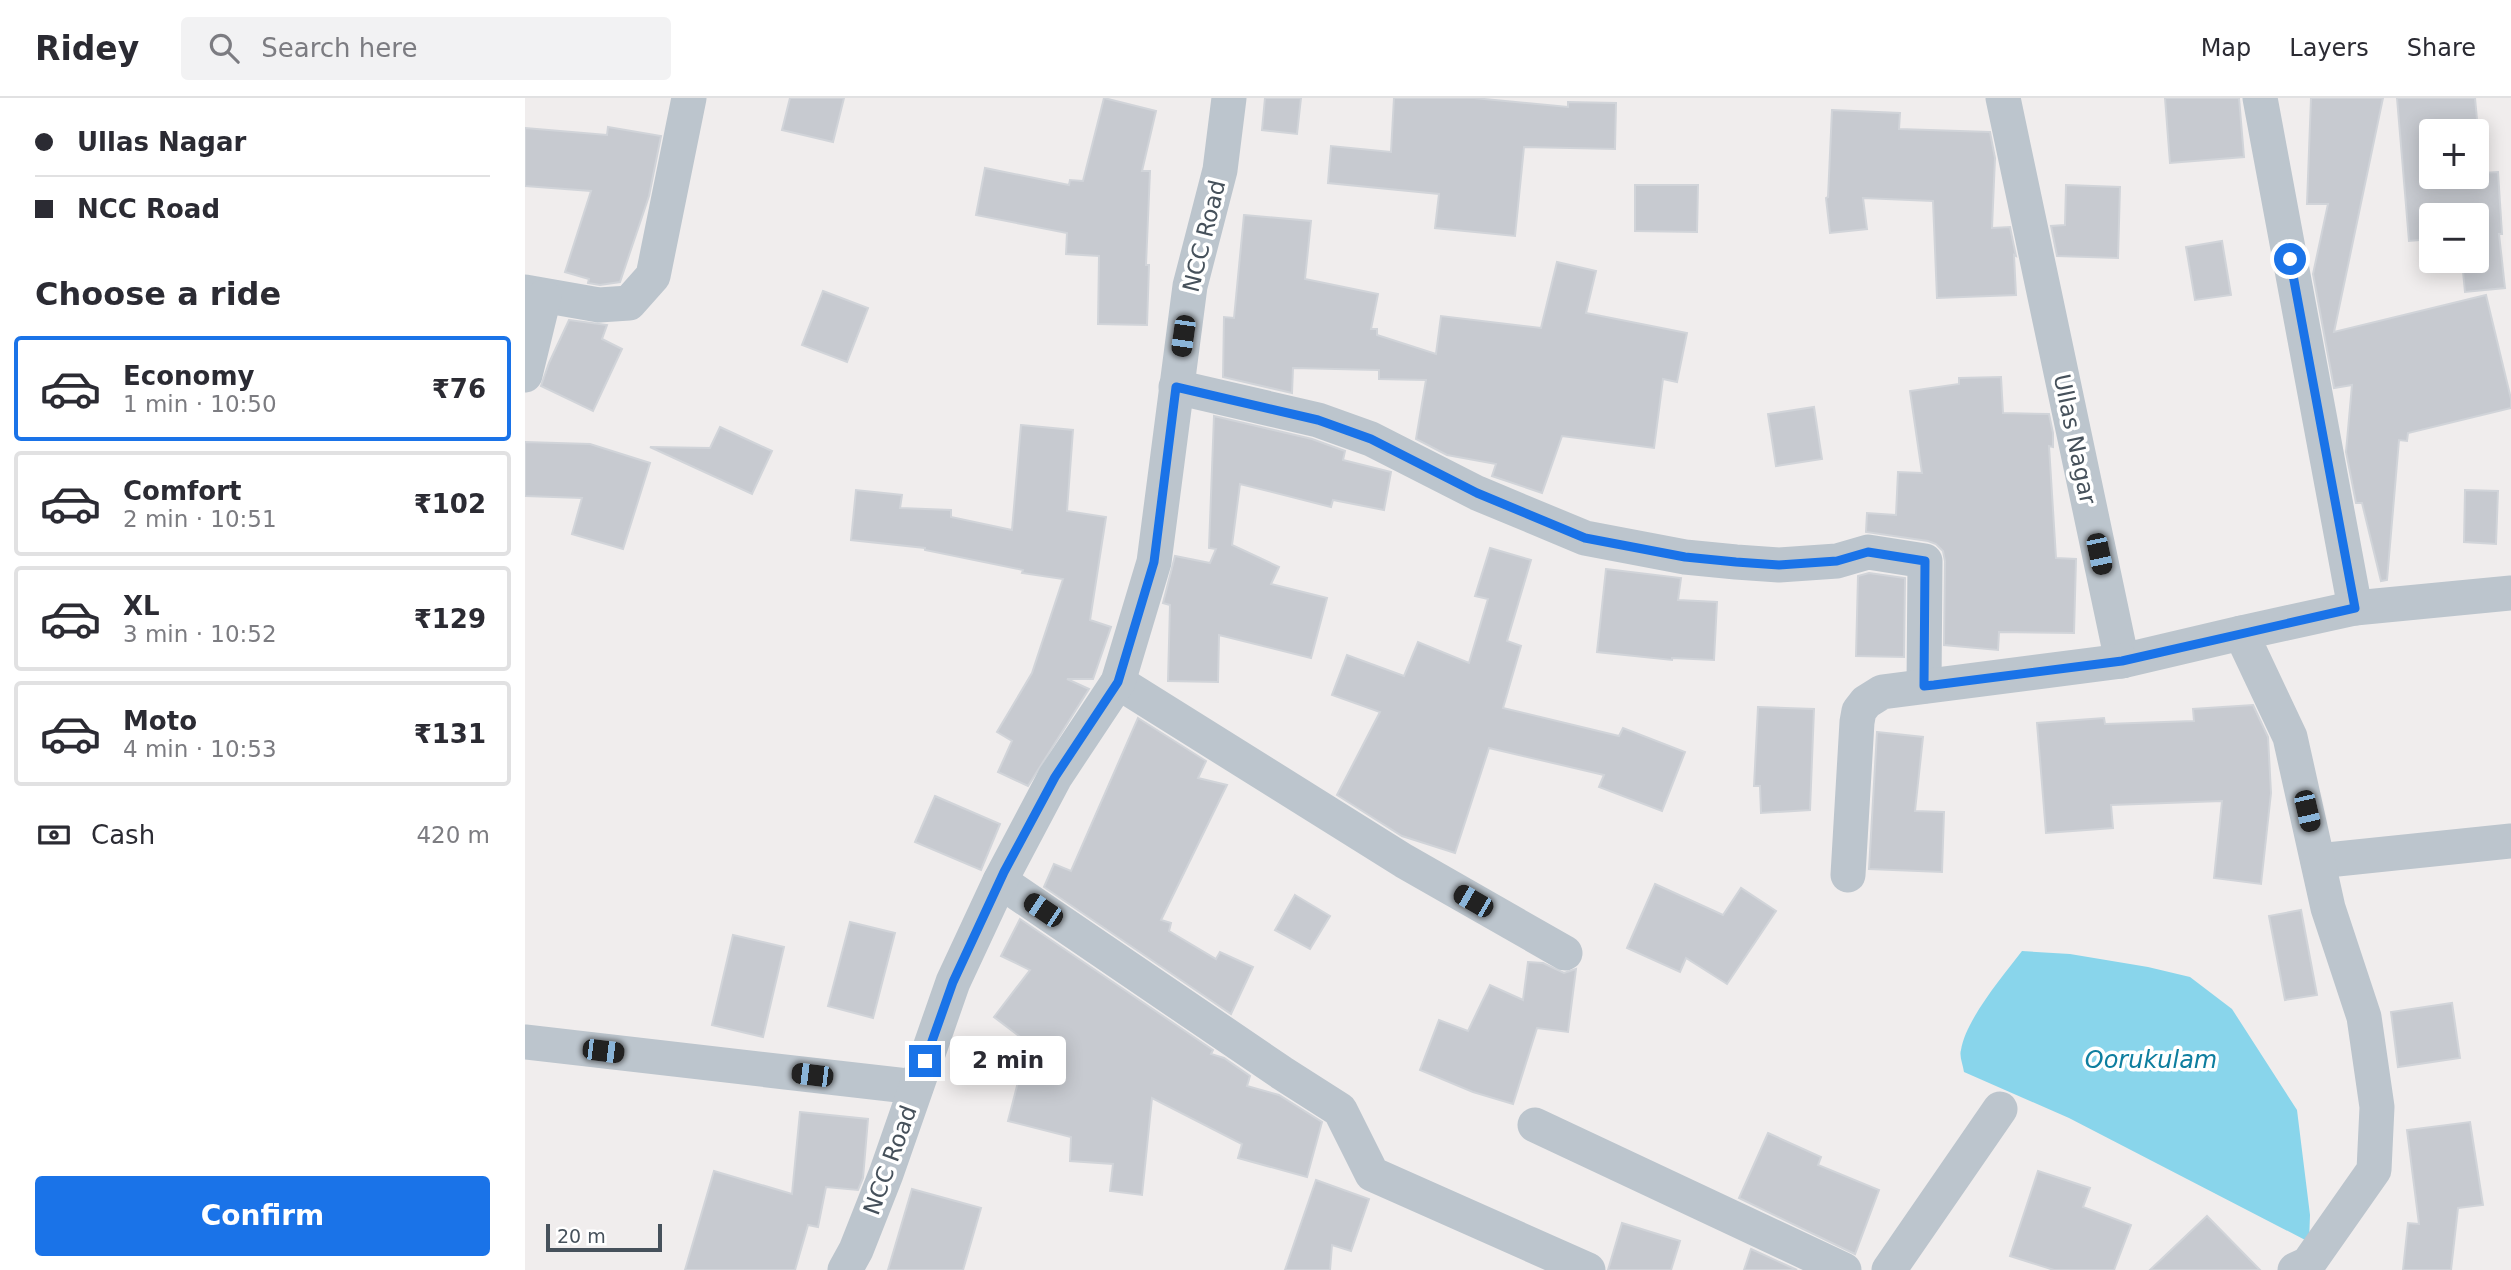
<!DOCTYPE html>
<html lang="en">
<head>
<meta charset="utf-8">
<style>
  body { margin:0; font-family:"DejaVu Sans",sans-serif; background:#f2f2f3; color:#2b2b33; height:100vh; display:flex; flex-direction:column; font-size:26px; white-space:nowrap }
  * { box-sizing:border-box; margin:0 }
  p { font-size:23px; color:#7c7c81 }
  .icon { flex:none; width:38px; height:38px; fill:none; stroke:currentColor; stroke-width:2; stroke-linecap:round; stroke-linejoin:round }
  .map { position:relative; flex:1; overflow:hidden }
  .drawer { display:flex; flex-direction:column; background:#fff; width:525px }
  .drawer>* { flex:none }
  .banner { display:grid; align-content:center; height:154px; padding:0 35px; background:#fff }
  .tools { position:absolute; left:1894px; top:21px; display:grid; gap:14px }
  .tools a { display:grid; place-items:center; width:70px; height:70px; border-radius:7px; background:#fff; box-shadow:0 4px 18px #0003; font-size:35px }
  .scale { position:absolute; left:21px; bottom:18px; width:116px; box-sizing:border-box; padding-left:7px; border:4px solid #46515b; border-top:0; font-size:19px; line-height:24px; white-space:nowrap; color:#46515b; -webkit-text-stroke:5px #fff; paint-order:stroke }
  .end { position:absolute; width:32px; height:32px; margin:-16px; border:9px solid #1a73e8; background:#fff; box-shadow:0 0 0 4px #fff }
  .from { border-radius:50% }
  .bubble { position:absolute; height:49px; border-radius:7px; background:#fff; box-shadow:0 4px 18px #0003; font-size:23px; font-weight:600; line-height:49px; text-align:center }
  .car { position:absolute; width:21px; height:42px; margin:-21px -10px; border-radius:9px; box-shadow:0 0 5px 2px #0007; background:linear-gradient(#222 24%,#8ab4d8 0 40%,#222 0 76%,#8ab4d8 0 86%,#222 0) }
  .banner b { display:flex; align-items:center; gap:24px; height:66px; font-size:26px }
  .banner b+b { border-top:2px solid #e1e1e2 }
  .banner i { width:18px; height:18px; background:#2b2b33 }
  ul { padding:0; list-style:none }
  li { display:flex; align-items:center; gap:21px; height:105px; margin:0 14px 10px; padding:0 21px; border:4px solid #e1e1e2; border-radius:7px }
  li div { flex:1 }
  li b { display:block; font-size:26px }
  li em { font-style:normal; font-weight:600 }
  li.active { border-color:#1a73e8 }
  li>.icon { width:63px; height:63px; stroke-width:1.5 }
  h2 { padding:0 35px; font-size:32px; line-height:84px }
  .pay { display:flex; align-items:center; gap:18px; height:77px; padding:0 35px; font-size:26px }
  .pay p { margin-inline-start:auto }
  .action { display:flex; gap:14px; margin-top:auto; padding:14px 35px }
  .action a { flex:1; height:80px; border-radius:7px; background:#1a73e8; color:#fff; font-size:28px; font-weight:600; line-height:80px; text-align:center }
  header { display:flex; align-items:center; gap:42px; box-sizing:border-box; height:98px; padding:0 35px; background:#fff; border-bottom:2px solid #e1e1e2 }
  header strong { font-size:33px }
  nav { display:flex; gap:38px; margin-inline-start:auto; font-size:24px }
  .search { width:490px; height:63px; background:#f2f2f3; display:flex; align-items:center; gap:18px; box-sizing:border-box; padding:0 24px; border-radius:7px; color:#7c7c81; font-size:26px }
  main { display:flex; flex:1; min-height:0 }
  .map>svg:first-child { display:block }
  .water { fill:#89d5eb }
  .building { fill:#c7cad0; stroke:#d1d4d9; stroke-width:2; fill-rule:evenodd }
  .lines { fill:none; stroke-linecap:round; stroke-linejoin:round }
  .minor { stroke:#bcc5cd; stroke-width:35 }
  .route { stroke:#1a73e8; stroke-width:9 }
  .labels { text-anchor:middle; stroke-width:7; stroke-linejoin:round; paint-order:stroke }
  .street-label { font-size:23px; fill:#46515b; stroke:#fff }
  .water-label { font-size:24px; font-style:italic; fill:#0e7e9f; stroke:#fff }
</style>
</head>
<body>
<header>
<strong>Ridey</strong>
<div class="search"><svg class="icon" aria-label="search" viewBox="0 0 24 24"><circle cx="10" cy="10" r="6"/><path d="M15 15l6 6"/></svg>Search here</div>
<nav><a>Map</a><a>Layers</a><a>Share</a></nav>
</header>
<main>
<section class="drawer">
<div class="banner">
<b><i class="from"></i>Ullas Nagar</b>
<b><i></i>NCC Road</b>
</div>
<h2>Choose a ride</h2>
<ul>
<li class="active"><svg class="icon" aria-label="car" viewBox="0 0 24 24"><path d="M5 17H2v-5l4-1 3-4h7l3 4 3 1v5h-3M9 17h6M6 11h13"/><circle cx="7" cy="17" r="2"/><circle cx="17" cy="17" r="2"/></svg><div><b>Economy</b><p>1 min · 10:50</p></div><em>₹76</em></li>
<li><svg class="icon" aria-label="car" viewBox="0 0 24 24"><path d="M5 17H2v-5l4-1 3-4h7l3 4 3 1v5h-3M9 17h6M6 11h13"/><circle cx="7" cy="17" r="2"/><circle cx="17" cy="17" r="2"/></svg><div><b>Comfort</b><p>2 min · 10:51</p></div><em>₹102</em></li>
<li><svg class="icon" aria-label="car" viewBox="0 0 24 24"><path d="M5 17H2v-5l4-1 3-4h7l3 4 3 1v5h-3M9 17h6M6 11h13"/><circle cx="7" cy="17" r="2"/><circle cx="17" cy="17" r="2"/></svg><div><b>XL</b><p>3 min · 10:52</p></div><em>₹129</em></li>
<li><svg class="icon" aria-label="car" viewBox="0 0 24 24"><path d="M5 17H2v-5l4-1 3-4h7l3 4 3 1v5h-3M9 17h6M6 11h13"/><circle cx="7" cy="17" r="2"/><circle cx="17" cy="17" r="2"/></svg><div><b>Moto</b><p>4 min · 10:53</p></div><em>₹131</em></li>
</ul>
<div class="pay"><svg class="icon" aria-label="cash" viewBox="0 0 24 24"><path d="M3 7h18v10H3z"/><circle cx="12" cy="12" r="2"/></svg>Cash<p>420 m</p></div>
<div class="action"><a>Confirm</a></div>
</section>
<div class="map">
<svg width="1986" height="1172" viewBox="0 0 1986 1172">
  <rect width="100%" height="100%" fill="#f0eded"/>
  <path class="water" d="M 1497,853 L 1545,856 L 1623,869 L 1665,879 L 1707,911 L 1772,1012 L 1785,1117 L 1784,1144 L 1544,1020 L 1439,974 C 1438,967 1434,958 1436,952 C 1441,921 1478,878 1497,853 Z"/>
  <g class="building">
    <path d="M 265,0 L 319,0 L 308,44 L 257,32 Z"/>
    <path d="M 579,0 L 631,13 L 617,73 L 625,73 L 621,167 L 624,167 L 622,227 L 573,226 L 574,158 L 541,156 L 542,135 L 451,117 L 460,70 L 544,87 L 545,82 L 558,83 Z"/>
    <path d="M 740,0 L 776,0 L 772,36 L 737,32 Z"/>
    <path d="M 869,0 L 949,0 L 1043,9 L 1043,4 L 1091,5 L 1090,51 L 999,49 L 990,138 L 910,130 L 914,96 L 803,85 L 806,48 L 866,54 Z"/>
    <path d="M 1640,0 L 1714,0 L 1719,59 L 1645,65 Z"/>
    <path d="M 1786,0 L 1858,0 L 1809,234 L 1961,197 L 1986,301 L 1986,310 L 1883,335 L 1882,343 L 1874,342 L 1862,482 L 1856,483 L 1837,405 L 1831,405 L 1821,354 L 1827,287 L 1809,290 L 1788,176 L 1803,106 L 1782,106 Z"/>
    <path d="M 1872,0 L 1950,0 L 1957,75 L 1973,74 L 1977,136 L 1974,136 L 1980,190 L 1940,194 L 1937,163 L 1951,163 L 1951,117 L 1906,117 L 1906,141 L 1884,143 ZM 1906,33 L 1951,33 L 1951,79 L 1906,79 Z"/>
    <path d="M 1307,12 L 1375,15 L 1374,31 L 1465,34 L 1470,60 L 1467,130 L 1485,129 L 1491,158 L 1489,157 L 1491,197 L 1412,200 L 1408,103 L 1338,100 L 1342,131 L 1305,135 L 1301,100 L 1303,99 Z"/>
    <path d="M 83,29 L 136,38 L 124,98 L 95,184 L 75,187 L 63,185 L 64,181 L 40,174 L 66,93 L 0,88 L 0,30 L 82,37 Z"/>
    <path d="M 1110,87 L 1173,87 L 1172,134 L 1110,133 Z"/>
    <path d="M 1541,87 L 1595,89 L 1593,160 L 1532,158 L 1526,128 L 1540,127 Z"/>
    <path d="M 719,117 L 786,123 L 780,181 L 853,196 L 846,231 L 852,231 L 852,237 L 911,256 L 916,218 L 1016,230 L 1032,164 L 1071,173 L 1061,215 L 1162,235 L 1152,284 L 1138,281 L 1129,350 L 1037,338 L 1017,395 L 967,378 L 971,366 L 922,357 L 891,341 L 901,282 L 854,281 L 854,272 L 768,270 L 767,295 L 698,279 L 699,219 L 709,220 Z"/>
    <path d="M 1697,143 L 1706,197 L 1670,202 L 1661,149 Z"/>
    <path d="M 298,193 L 343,210 L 322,264 L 277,247 Z"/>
    <path d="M 44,222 L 82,227 L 77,241 L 97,251 L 68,313 L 16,288 L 24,265 Z"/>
    <path d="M 1476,279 L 1478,315 L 1524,316 L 1528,335 L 1528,349 L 1524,348 L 1531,460 L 1551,461 L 1549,535 L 1474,534 L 1473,552 L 1419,547 L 1420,463 L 1418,453 L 1411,446 L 1403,443 L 1341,434 L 1342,415 L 1371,417 L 1373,374 L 1397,375 L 1385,293 L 1434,286 L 1434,280 Z"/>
    <path d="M 1289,309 L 1297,361 L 1251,368 L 1243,316 Z"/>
    <path d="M 689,318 L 787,341 L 820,353 L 818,362 L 866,374 L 859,412 L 808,402 L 806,409 L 715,386 L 707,447 L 754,469 L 746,486 L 802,500 L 786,560 L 694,537 L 693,584 L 643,583 L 645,507 L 638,505 L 650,458 L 685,465 L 691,451 L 684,450 Z"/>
    <path d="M 496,327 L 548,332 L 542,413 L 581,419 L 565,522 L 586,529 L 568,581 L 542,581 L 564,591 L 503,688 L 473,674 L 487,643 L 472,634 L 507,575 L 538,481 L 497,475 L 498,472 L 400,452 L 400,450 L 326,442 L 331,392 L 377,397 L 375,410 L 426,412 L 426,419 L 487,432 Z"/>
    <path d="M 195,329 L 247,353 L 227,396 L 125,349 L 185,350 Z"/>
    <path d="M 0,344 L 65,346 L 125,365 L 98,451 L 47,436 L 57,400 L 0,398 Z"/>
    <path d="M 1940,392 L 1973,393 L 1971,446 L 1939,444 Z"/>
    <path d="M 965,450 L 1006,462 L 982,543 L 996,548 L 978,610 L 1094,638 L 1098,630 L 1160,654 L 1137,713 L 1074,689 L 1079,677 L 964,650 L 930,755 L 877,738 L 812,697 L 855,614 L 807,597 L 822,557 L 879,578 L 893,544 L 944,565 L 963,501 L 950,498 Z"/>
    <path d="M 1081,471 L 1156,480 L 1153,502 L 1192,504 L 1189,562 L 1147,560 L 1147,562 L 1072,554 Z"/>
    <path d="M 1344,475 L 1380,480 L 1379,559 L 1331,558 L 1333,478 Z"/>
    <path d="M 1728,607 L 1743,639 L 1746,695 L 1736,786 L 1689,780 L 1697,703 L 1586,707 L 1588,730 L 1521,735 L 1512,625 L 1579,620 L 1580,626 L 1669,623 L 1668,611 Z"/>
    <path d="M 1233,609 L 1289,611 L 1285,712 L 1236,715 L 1235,688 L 1229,688 Z"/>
    <path d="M 613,620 L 681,663 L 673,680 L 702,687 L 636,822 L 646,825 L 644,833 L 691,861 L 695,854 L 728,869 L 706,916 L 519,789 L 529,766 L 546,773 Z"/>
    <path d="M 1352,634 L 1398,639 L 1390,713 L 1419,714 L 1417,774 L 1344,771 Z"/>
    <path d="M 410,698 L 475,726 L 456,772 L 390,744 Z"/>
    <path d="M 1130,786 L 1198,817 L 1216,790 L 1251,813 L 1202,886 L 1161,860 L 1155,874 L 1102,850 Z"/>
    <path d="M 770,797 L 805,818 L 785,851 L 750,832 Z"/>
    <path d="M 1776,812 L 1792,897 L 1760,902 L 1744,818 Z"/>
    <path d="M 495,821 L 688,952 L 686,956 L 699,960 L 725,978 L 722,988 L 754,997 L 797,1024 L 782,1079 L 713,1060 L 717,1046 L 627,1000 L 617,1097 L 585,1093 L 588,1066 L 545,1063 L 546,1039 L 483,1023 L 503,945 L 469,919 L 505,872 L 476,858 Z"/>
    <path d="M 325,824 L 370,835 L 348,920 L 303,908 Z"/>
    <path d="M 208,837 L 259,849 L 238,939 L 187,927 Z"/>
    <path d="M 1003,864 L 1018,865 L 1039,875 L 1051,871 L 1043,934 L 1012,930 L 988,1006 L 948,994 L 895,972 L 914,922 L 943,933 L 965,887 L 998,902 Z"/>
    <path d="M 1927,905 L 1935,960 L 1873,969 L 1866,914 Z"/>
    <path d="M 275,1014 L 343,1021 L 338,1080 L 333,1092 L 301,1089 L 293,1129 L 283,1127 L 270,1172 L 160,1172 L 189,1073 L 267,1096 Z"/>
    <path d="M 1945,1024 L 1958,1107 L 1933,1110 L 1926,1172 L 1878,1172 L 1883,1125 L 1894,1126 L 1882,1032 Z"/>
    <path d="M 1243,1035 L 1296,1059 L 1293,1067 L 1354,1092 L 1330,1156 L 1214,1100 Z"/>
    <path d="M 1513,1073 L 1565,1090 L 1558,1109 L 1606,1127 L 1589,1172 L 1529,1172 L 1485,1158 Z"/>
    <path d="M 791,1082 L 844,1101 L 826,1153 L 807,1147 L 805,1172 L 760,1172 Z"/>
    <path d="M 387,1091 L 456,1110 L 438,1172 L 363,1172 Z"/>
    <path d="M 1682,1118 L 1735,1172 L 1625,1172 Z"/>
    <path d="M 1097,1125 L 1155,1143 L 1146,1172 L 1083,1172 Z"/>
    <path d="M 1226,1151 L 1272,1172 L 1219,1172 Z"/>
  </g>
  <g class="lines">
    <g class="minor">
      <path d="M 1478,0 L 1597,563 L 1716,535"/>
      <path d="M 1735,0 L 1830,510"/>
      <path d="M 0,194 L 74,207 L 104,205 L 128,178 L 164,0"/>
      <path d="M 0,277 L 19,199"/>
      <path d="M 651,289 L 793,322 L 846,341 L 952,395 L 1060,440 L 1160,459 L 1211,464 L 1254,467 L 1312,463 L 1343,454 L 1400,463 L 1399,588"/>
      <path d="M 593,584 L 879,763 L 1040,855"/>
      <path d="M 1793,763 L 1986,743"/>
      <path d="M 1323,777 L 1332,624 L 1334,613 L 1341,604 L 1357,594 L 1597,563"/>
      <path d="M 475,783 L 757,975 L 815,1012 L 847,1076 L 1063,1172"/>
      <path d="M 0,944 L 391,989"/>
      <path d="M 1010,1027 L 1319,1172"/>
      <path d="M 320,1172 L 331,1152 L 361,1076 L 428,884 L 475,783 L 530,679 L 593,584 L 629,464 L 665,188 L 695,72 L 704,0"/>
      <path d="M 1364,1172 L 1475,1011"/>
      <path d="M 1770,1172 L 1783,1166 L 1849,1072 L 1852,1009 L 1839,919 L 1803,810 L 1765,639 L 1716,535 L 1830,510 L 1986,495"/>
    </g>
  </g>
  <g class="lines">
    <path class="route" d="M 400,963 L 428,884 L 479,774 L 530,679 L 593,584 L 629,464 L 651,289 L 793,322 L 846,341 L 952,395 L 1060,440 L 1160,459 L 1211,464 L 1254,467 L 1312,463 L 1343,454 L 1400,463 L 1399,588 L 1409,587 L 1597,563 L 1830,510 L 1765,161"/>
  </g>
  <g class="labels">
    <g class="street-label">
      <text transform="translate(679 138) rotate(-76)" y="8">NCC Road</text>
      <text transform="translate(1550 341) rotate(78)" y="8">Ullas Nagar</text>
      <text transform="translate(365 1062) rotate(-70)" y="8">NCC Road</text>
    </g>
    <g class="water-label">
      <text x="1626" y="970">Oorukulam</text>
    </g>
  </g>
</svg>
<div class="tools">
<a>+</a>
<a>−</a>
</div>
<div class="scale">20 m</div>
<i class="end from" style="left:1765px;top:161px"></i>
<i class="end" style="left:400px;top:963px"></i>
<div class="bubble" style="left:425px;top:938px;width:116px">2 min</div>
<i class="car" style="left:658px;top:238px;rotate:188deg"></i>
<i class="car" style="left:1574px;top:456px;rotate:168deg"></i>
<i class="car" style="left:1782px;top:713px;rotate:167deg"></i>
<i class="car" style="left:948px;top:803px;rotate:300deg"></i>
<i class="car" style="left:518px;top:812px;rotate:304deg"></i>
<i class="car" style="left:78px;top:953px;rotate:97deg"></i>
<i class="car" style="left:287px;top:977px;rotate:277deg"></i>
</div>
</main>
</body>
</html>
